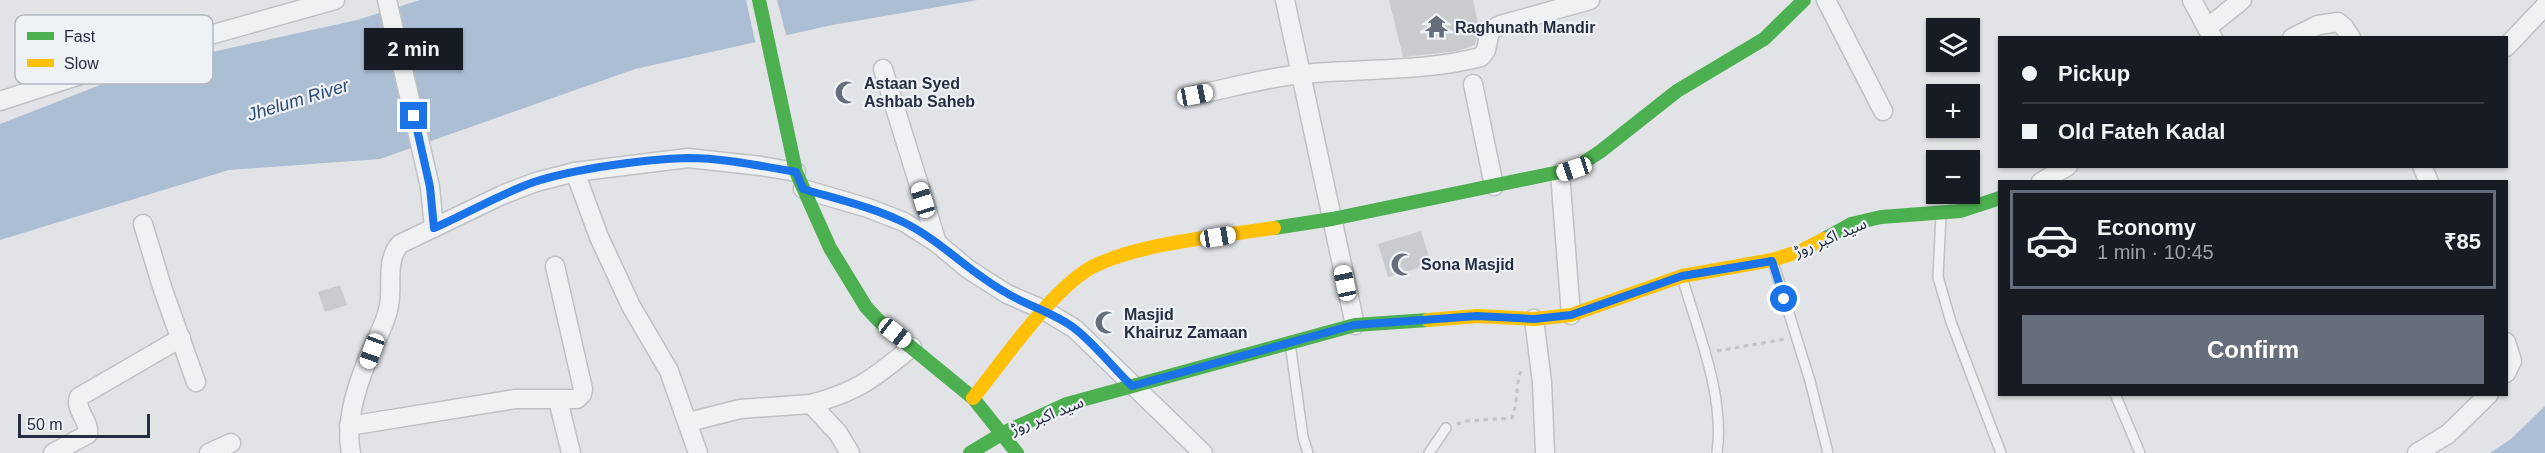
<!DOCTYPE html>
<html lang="en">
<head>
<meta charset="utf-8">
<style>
  body { margin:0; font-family:Helvetica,"Noto Sans Arabic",sans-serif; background:#242831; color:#f1f3f6; height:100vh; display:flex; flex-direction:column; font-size:22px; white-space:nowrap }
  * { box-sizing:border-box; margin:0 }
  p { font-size:20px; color:#9ea1a6 }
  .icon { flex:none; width:33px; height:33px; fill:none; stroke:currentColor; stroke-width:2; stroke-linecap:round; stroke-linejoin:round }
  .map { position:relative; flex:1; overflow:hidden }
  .side { position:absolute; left:1998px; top:180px; width:510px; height:216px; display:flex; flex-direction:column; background:#171b24; border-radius:0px; box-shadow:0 2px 4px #0004 }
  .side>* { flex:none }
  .top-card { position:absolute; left:1998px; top:36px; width:510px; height:132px; border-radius:0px; box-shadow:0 2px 4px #0004; display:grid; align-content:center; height:132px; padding:0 24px; background:#171b24 }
  .controls { position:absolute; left:1926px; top:18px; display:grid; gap:12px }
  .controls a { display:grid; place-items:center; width:54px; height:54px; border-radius:0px; background:#171b24; box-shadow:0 2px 4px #0004; font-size:30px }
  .scale { position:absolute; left:18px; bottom:15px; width:132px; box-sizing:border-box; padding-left:6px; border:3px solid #262f41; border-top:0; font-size:16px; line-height:21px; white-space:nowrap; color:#262f41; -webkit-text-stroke:4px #eef1f6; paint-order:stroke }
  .end { position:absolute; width:27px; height:27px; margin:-14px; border:8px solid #1a73e8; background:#fff; box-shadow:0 0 0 3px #fff }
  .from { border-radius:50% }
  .bubble { position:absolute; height:42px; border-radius:0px; background:#171b24; box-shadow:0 2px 4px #0004; font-size:20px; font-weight:700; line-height:42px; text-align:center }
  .car { position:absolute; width:18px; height:36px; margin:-18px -9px; border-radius:8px; box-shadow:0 0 4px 2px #0007; background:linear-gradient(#fff 24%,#345 0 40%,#fff 0 76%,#345 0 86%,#fff 0) }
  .top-card b { display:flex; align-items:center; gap:21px; height:57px; font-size:22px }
  .top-card b+b { border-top:2px solid #363941 }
  .top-card i { width:15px; height:15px; background:#f1f3f6 }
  ul { padding:10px 0 0; list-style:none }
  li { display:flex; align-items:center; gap:18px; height:99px; margin:0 12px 9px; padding:0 12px; border:3px solid #363941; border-radius:0px }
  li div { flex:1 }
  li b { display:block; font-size:22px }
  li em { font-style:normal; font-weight:700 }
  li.selected { border-color:#676e7b }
  li>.icon { width:54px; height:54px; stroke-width:1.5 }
  .cta { display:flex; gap:12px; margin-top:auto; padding:12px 24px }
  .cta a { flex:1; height:69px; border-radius:0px; background:#676e7b; color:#fff; font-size:24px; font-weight:700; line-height:69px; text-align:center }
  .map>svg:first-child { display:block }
  .water { fill:#acbed4 }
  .pier { fill:#e1e3e6 }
  .building { fill:#c9cbce }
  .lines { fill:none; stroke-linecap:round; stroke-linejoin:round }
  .lane-casing { stroke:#bfc1c4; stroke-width:12 }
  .street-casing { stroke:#bfc1c4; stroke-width:21 }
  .path { stroke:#c2c4c9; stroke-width:3; stroke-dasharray:4.5 4.5; stroke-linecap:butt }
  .lane { stroke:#f0f1f3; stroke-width:9 }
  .street { stroke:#f0f1f3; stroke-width:18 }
  .fast { stroke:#4caf50; stroke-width:14 }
  .slow { stroke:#ffc107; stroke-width:14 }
  .route { stroke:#1a73e8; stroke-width:8 }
  .labels { text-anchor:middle; stroke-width:4.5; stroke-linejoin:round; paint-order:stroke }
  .poi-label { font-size:16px; font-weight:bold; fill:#262f41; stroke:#eef1f6; text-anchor:start }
  .street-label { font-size:16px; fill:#262f41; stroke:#eef1f6 }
  .water-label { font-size:18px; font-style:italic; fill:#2c4c78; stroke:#eef1f6 }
  .key { fill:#eef1f6; stroke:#b2b7c0; stroke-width:1.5 }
  .key-label { font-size:16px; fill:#262f41 }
</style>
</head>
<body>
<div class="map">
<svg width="2545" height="453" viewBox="0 0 2545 453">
  <rect width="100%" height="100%" fill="#e1e3e6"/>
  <g class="water">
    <path d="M 420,0 L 978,0 L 832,25 L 635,69 L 380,159 L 229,170 L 0,240 L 0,124 L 131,73 L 217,51 L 357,20 Z"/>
    <path d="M 2545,406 L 2545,453 L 2490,453 L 2511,439 Z"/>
  </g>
  <path class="pier" d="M 746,0 L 777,0 L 787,38 L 756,45 Z"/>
  <g class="building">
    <path d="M 1389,0 L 1473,0 L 1479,29 L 1475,45 L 1457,51 L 1403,57 Z"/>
    <path d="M 1421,231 L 1431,264 L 1388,277 L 1378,244 Z"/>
    <path d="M 340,285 L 347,305 L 325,312 L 318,292 Z"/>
  </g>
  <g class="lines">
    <defs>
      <g id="lane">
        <path d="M 1941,215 L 1938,277 L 1951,322 L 2001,453"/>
        <path d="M 1773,262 L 1810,381 L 1828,453"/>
        <path d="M 1682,277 C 1698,332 1725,396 1717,453"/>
        <path d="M 1290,343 L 1303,437 L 1308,453"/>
        <path d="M 2115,394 L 2140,453"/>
        <path d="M 1429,453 L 1446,428"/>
      </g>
      <g id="street">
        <path d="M 387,0 L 430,187 L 434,228"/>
        <path d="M 1285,0 L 1355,325"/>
        <path d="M 1826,0 L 1883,111"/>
        <path d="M 2192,0 L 2207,28"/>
        <path d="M 2213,38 L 2207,28 L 2242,0"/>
        <path d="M 2292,38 L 2318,25 L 2338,22 L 2344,27 L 2351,38"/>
        <path d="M 2506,47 L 2545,6"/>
        <path d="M 883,69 L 937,243"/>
        <path d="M 1473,84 L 1494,186"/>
        <path d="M 1195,95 C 1231,88 1267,77 1303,74 C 1362,68 1423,72 1481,57 L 1486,50 L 1490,31 L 1500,25 L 1590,0"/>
        <path d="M 0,101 L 167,47 L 335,0"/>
        <path d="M 2422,166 L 2429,182"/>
        <path d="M 575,172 L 599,237 L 631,306 L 669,371 L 698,453"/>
        <path d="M 1560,173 L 1571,315"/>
        <path d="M 2041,182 L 2068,166"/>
        <path d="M 803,189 L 868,208 L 904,222 L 937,243 L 968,269 L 1007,294 L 1044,310 L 1075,329 L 1203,453"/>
        <path d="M 143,224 L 163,290 L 196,382"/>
        <path d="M 1534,319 L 1542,382 L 1545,453"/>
        <path d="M 2506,342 L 2512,361 L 2506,373"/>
        <path d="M 558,400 L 571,453"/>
        <path d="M 811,404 C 859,391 874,378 912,347"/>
        <path d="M 689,422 L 740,409 L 811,404 L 838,433 L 850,453"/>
        <path d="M 349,426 L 515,399 L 577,399 L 582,394 L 583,389 L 555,266"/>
        <path d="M 53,453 L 88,434 C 90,421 74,409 79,397 L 181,338"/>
        <path d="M 209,453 L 231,443"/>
        <path d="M 351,453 C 344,420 359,379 372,349 C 379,334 386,322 389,306 C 393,285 385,261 400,244 L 502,195 L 536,182 L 575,172 L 688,158 L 761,166 L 796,172"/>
        <path d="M 2417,453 L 2448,434 L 2489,394"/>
      </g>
    </defs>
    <use href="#lane" class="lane-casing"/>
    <use href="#street" class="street-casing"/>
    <g class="path">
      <path d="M 1717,351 L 1785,339"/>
      <path d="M 1457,424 L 1467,421 L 1512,418 C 1519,401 1515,381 1522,369"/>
    </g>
    <use href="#lane" class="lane"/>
    <use href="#street" class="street"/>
    <g class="fast">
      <path d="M 759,0 L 796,172 L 830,248 L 866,307 L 878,320 L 973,398 L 1017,453"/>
      <path d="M 1274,228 L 1332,219 L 1574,169 L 1601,151 L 1677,91 L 1764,39 L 1804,0"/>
      <path d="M 1824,239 L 1851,224 L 1881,217 L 1960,211 L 2000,198"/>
      <path d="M 970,453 L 1003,433 L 1067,404 L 1355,325 L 1428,320"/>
    </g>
    <g class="slow">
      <path d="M 1428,320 L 1477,316 L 1534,319 L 1571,315 L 1682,276 L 1772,260 L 1801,251 L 1824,239"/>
      <path d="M 973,398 C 1003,361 1053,287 1094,266 C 1141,243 1221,236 1274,228"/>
    </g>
  </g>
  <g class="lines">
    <path class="route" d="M 414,116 L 430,187 L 434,228 C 468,213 500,194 534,182 C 574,169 645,159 688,158 C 723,158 761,166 796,172 L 803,189 C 837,199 872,207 903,222 C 940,240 969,272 1005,292 C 1027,306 1053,312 1074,328 C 1095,344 1113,368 1132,386 L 1354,325 L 1477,316 L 1534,319 L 1571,315 L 1682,276 L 1772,261 L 1784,299"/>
  </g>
  <defs>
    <symbol id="temple-bare" viewBox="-9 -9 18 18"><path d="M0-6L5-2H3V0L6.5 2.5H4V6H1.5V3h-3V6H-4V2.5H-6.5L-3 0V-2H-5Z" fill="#676e7b" stroke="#eef1f6" stroke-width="2.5" paint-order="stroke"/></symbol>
    <symbol id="mosque-bare" viewBox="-9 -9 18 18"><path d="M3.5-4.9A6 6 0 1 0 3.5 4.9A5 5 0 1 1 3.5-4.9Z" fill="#676e7b" stroke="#eef1f6" stroke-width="2.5" paint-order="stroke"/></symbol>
  </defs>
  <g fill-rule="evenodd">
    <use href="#temple-bare" x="1420" y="10" width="33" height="33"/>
    <use href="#mosque-bare" x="830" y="76" width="33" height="33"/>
    <use href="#mosque-bare" x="1386" y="248" width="33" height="33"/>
    <use href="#mosque-bare" x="1090" y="306" width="33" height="33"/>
  </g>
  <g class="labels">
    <g class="poi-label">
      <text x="1455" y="33">Raghunath Mandir</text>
      <text x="864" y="89">Astaan Syed<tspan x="864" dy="18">Ashbab Saheb</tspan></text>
      <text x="1421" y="270">Sona Masjid</text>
      <text x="1124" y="320">Masjid<tspan x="1124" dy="18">Khairuz Zamaan</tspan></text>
    </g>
    <g class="street-label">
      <text transform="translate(1830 237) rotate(-23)" y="6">سید اکبر روڑ</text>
      <text transform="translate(1047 415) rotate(-22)" y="6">سید اکبر روڑ</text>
    </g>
    <g class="water-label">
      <text transform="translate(298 100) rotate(-17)" y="6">Jhelum River</text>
    </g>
  </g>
  <rect x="15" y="15" width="198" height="69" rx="9" class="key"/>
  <rect x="27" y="32" width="27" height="8" fill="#4caf50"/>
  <rect x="27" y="59" width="27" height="8" fill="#ffc107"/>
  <g class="key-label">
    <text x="64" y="42">Fast</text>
    <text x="64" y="69">Slow</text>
  </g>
</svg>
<div class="controls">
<a><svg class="icon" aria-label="layers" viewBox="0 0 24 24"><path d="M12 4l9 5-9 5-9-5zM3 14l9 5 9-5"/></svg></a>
<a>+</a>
<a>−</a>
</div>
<div class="scale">50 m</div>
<i class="end from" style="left:1784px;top:299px"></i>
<i class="end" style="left:414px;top:116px"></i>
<div class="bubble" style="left:364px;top:28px;width:99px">2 min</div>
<i class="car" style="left:1195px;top:95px;rotate:79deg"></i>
<i class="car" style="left:1574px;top:169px;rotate:252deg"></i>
<i class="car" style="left:923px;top:200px;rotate:343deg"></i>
<i class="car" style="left:1218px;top:237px;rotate:81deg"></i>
<i class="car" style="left:1345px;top:283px;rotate:348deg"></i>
<i class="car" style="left:895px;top:333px;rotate:128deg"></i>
<i class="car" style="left:372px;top:351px;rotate:200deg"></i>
<div class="top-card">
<b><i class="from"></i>Pickup</b>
<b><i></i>Old Fateh Kadal</b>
</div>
<section class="side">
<ul>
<li class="selected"><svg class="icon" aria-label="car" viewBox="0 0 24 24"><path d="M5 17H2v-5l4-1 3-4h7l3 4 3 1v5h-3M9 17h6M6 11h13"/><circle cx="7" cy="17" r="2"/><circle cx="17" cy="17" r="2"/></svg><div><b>Economy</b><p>1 min · 10:45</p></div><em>₹85</em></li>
</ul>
<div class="cta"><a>Confirm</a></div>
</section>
</div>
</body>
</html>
